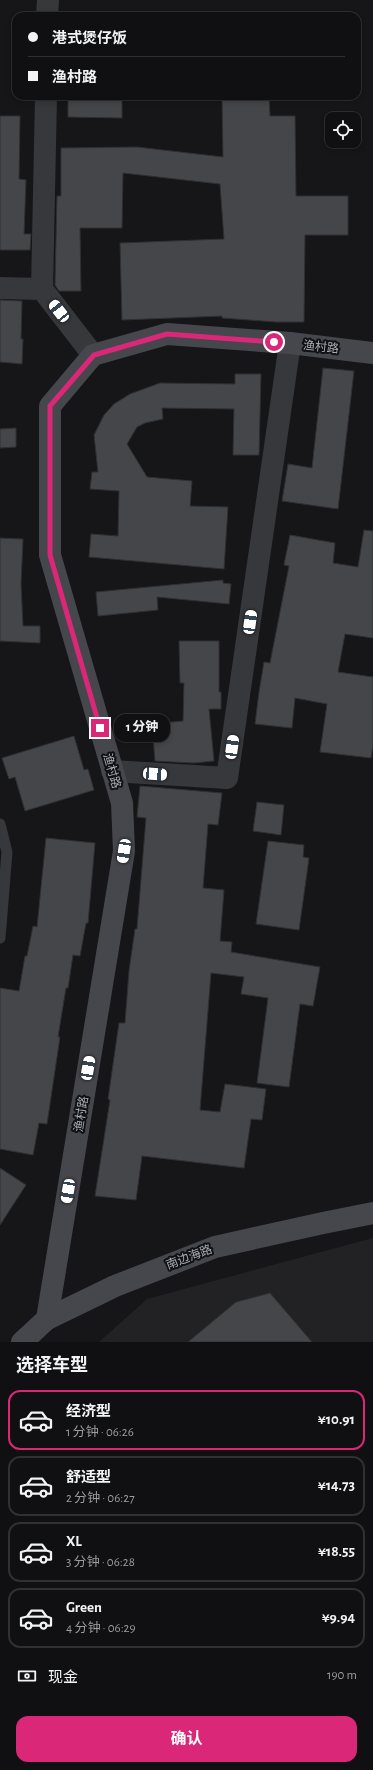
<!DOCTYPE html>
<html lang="zh">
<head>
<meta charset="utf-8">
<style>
  body { margin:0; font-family:"Alegreya Sans","Noto Sans SC",sans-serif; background:#19191b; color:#f1f3f6; height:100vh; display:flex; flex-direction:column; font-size:15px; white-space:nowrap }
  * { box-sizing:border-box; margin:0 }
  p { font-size:13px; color:#9c9d9f }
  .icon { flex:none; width:22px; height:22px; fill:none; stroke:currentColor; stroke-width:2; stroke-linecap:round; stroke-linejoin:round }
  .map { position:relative; height:1342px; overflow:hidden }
  .panel { display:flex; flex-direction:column; background:#101012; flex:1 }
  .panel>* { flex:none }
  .banner { position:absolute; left:12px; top:12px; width:349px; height:88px; border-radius:12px; box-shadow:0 2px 6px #0003,0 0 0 1px #303032; display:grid; align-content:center; height:88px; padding:0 16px; background:#101012 }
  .controls { position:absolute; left:325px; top:112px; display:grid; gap:8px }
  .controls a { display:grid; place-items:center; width:36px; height:36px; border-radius:8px; background:#101012; box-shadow:0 2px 6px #0003,0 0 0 1px #303032; font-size:20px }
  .end { position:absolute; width:18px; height:18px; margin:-9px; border:5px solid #db2777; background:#fff; box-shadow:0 0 0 2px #fff }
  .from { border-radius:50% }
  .bubble { position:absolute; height:28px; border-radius:12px; background:#101012; box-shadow:0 2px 6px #0003,0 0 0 1px #303032; font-size:13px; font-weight:700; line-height:28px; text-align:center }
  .car { position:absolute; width:12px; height:24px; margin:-12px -6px; border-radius:5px; box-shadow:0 0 3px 1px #0007; background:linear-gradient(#fff 24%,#345 0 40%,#fff 0 76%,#345 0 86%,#fff 0) }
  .banner b { display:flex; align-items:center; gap:14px; height:38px; font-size:15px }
  .banner b+b { border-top:1px solid #303032 }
  .banner i { width:10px; height:10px; background:#f1f3f6 }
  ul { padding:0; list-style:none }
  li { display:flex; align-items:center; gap:12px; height:60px; margin:0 8px 6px; padding:0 8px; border:2px solid #303032; border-radius:12px }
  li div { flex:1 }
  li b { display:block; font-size:15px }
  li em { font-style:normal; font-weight:700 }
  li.on { border-color:#db2777 }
  li>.icon { width:36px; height:36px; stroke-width:1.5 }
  h2 { padding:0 16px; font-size:18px; line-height:48px }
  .pay { display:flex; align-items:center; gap:10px; height:44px; padding:0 16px; font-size:15px }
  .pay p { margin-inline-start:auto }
  .primary-button { display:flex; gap:8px; margin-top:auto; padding:8px 16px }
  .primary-button a { flex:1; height:46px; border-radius:12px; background:#db2777; color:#fff; font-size:16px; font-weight:700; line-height:46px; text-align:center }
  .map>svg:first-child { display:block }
  .built { fill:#222224 }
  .building { fill:#45464a; stroke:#303033 }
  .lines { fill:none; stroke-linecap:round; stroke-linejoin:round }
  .lane { stroke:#37383c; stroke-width:11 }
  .street { stroke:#37383c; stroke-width:22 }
  .secondary { stroke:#45474c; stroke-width:22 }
  .route { stroke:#db2777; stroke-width:5 }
  .labels { text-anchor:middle; stroke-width:4; stroke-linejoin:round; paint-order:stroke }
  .street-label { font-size:12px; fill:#a8adb7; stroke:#111113 }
</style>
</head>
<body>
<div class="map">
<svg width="373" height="1342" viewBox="0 0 373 1342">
  <rect width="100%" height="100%" fill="#161618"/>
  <path class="built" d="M 373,1238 L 373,1342 L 99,1342 L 147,1299 Z"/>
  <g class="building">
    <path d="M 68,96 L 122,96 L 122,118 L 68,117 Z"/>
    <path d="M 222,96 L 269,96 L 270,116 L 295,116 L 296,196 L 348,196 L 348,235 L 305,235 L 304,322 L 276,322 L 222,318 L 222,316 L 122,320 L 120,243 L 224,239 L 220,184 L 123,173 L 122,228 L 80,228 L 81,291 L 59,291 L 55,285 L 57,196 L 61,196 L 61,148 L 137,147 L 223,157 Z"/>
    <path d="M 0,116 L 20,116 L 19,179 L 26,180 L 24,234 L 31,234 L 30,250 L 0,250 Z"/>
    <path d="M 0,300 L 22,301 L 21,339 L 23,339 L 22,364 L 0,362 Z"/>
    <path d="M 323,368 L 354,371 L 338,509 L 282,501 L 288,464 L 312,468 Z"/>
    <path d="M 235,374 L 261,374 L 259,455 L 233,455 L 234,409 L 162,408 L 163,419 L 145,423 L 137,427 L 127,444 L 147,477 L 192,481 L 190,506 L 228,507 L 224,569 L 89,557 L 91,534 L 118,536 L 119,491 L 90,489 L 92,472 L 98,472 L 94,435 L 104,415 L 114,404 L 130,394 L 160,383 L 235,384 Z"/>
    <path d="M 16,428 L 16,447 L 0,448 L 0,429 Z"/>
    <path d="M 364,530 L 373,531 L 373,638 L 345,634 L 338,672 L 373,677 L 373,745 L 371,758 L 320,752 L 327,704 L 295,698 L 292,728 L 255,724 L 259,692 L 264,662 L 270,663 L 289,566 L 284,565 L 290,535 L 335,543 L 333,563 L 358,567 Z"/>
    <path d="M 0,538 L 23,539 L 21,584 L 23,626 L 40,626 L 40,643 L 0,641 Z"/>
    <path d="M 223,580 L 223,583 L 231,584 L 229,604 L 157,597 L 158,610 L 98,616 L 96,592 Z"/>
    <path d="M 179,641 L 219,641 L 219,692 L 221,692 L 221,709 L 209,709 L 214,761 L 194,763 L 155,761 L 152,724 L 183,721 L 184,683 L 180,683 Z"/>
    <path d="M 74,736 L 84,770 L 88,769 L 94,790 L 25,811 L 15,777 L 9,779 L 2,758 Z"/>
    <path d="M 140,786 L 222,793 L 218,825 L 208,824 L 203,888 L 224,890 L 220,941 L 232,942 L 231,952 L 320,967 L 313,1006 L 300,1004 L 289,1087 L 257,1083 L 268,998 L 241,994 L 244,977 L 211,973 L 200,1110 L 220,1112 L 225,1084 L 266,1089 L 262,1120 L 251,1119 L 244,1168 L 142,1156 L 136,1200 L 95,1196 L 110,1100 L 108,1099 L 119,1023 L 125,1023 L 129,971 L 135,929 L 137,929 L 146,818 L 137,817 Z"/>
    <path d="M 257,802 L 284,805 L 281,835 L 253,831 Z"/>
    <path d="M 46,838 L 95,843 L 88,923 L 86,923 L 80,956 L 73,955 L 68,988 L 66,988 L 58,1037 L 60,1037 L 47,1124 L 39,1123 L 33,1155 L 0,1149 L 0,988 L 19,991 L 25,956 L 27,956 L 33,926 L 37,927 Z"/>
    <path d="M 268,841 L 304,845 L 303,857 L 309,858 L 299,930 L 256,924 Z"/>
    <path d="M 0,1168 L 26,1185 L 0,1225 Z"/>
    <path d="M 270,1293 L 312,1342 L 188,1342 L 236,1302 Z"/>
  </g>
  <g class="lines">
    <path class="lane" d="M 0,824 L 7,852 L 0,938"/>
    <g class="street">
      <path d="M 47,16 L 48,0"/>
      <path d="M 0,288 L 42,289 L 93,355"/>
      <path d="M 42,289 L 46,96"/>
      <path d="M 112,771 L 227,778 L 290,343"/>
    </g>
    <g class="secondary">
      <path d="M 47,1319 L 124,851 L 122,803 L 50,555 L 50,406 L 93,355 L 167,334 L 290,343 L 373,353"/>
      <path d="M 22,1342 L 47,1319 L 115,1286 L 215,1247 L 323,1223 L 373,1213"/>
    </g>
  </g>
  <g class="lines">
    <path class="route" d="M 100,728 L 50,555 L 50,406 L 94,355 L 167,334 L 274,342"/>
  </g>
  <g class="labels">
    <g class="street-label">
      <text transform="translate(321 347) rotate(6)" y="4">渔村路</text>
      <text transform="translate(112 771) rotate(74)" y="4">渔村路</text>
      <text transform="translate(81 1114) rotate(-81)" y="4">渔村路</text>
      <text transform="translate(189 1257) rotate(-21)" y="4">南边海路</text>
    </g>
  </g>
</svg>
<div class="controls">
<a><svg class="icon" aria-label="locate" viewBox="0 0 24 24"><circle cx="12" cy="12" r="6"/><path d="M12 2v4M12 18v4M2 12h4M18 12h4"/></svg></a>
</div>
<i class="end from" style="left:274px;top:342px"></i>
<i class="end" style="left:100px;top:728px"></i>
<div class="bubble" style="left:114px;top:714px;width:56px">1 分钟</div>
<i class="car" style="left:59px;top:311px;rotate:322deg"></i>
<i class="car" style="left:250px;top:622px;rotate:8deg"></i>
<i class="car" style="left:232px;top:747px;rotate:8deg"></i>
<i class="car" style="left:155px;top:774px;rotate:94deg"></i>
<i class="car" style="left:124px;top:851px;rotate:189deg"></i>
<i class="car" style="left:88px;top:1068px;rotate:10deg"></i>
<i class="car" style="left:68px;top:1191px;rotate:190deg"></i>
<div class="banner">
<b><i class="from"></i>港式煲仔饭</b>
<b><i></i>渔村路</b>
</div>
</div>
<section class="panel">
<h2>选择车型</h2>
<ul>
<li class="on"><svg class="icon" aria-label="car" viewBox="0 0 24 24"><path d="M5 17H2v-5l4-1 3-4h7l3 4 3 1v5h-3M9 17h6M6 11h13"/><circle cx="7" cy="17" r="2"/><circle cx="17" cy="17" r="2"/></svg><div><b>经济型</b><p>1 分钟 · 06:26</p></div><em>¥10.91</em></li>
<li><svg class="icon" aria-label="car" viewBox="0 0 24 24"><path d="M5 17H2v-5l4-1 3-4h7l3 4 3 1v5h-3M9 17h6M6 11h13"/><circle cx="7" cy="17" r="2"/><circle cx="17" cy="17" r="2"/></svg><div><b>舒适型</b><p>2 分钟 · 06:27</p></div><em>¥14.73</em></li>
<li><svg class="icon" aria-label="car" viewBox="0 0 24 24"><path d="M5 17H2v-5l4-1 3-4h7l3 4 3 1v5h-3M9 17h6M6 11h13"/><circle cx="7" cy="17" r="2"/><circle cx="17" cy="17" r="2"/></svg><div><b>XL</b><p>3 分钟 · 06:28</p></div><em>¥18.55</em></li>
<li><svg class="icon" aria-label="car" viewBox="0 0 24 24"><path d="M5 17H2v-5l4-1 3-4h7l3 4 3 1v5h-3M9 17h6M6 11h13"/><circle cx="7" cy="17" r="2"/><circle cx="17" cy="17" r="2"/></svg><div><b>Green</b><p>4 分钟 · 06:29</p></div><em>¥9.94</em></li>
</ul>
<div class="pay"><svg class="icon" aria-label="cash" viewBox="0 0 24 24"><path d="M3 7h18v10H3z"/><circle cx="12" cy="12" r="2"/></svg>现金<p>190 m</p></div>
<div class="primary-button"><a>确认</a></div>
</section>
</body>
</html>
